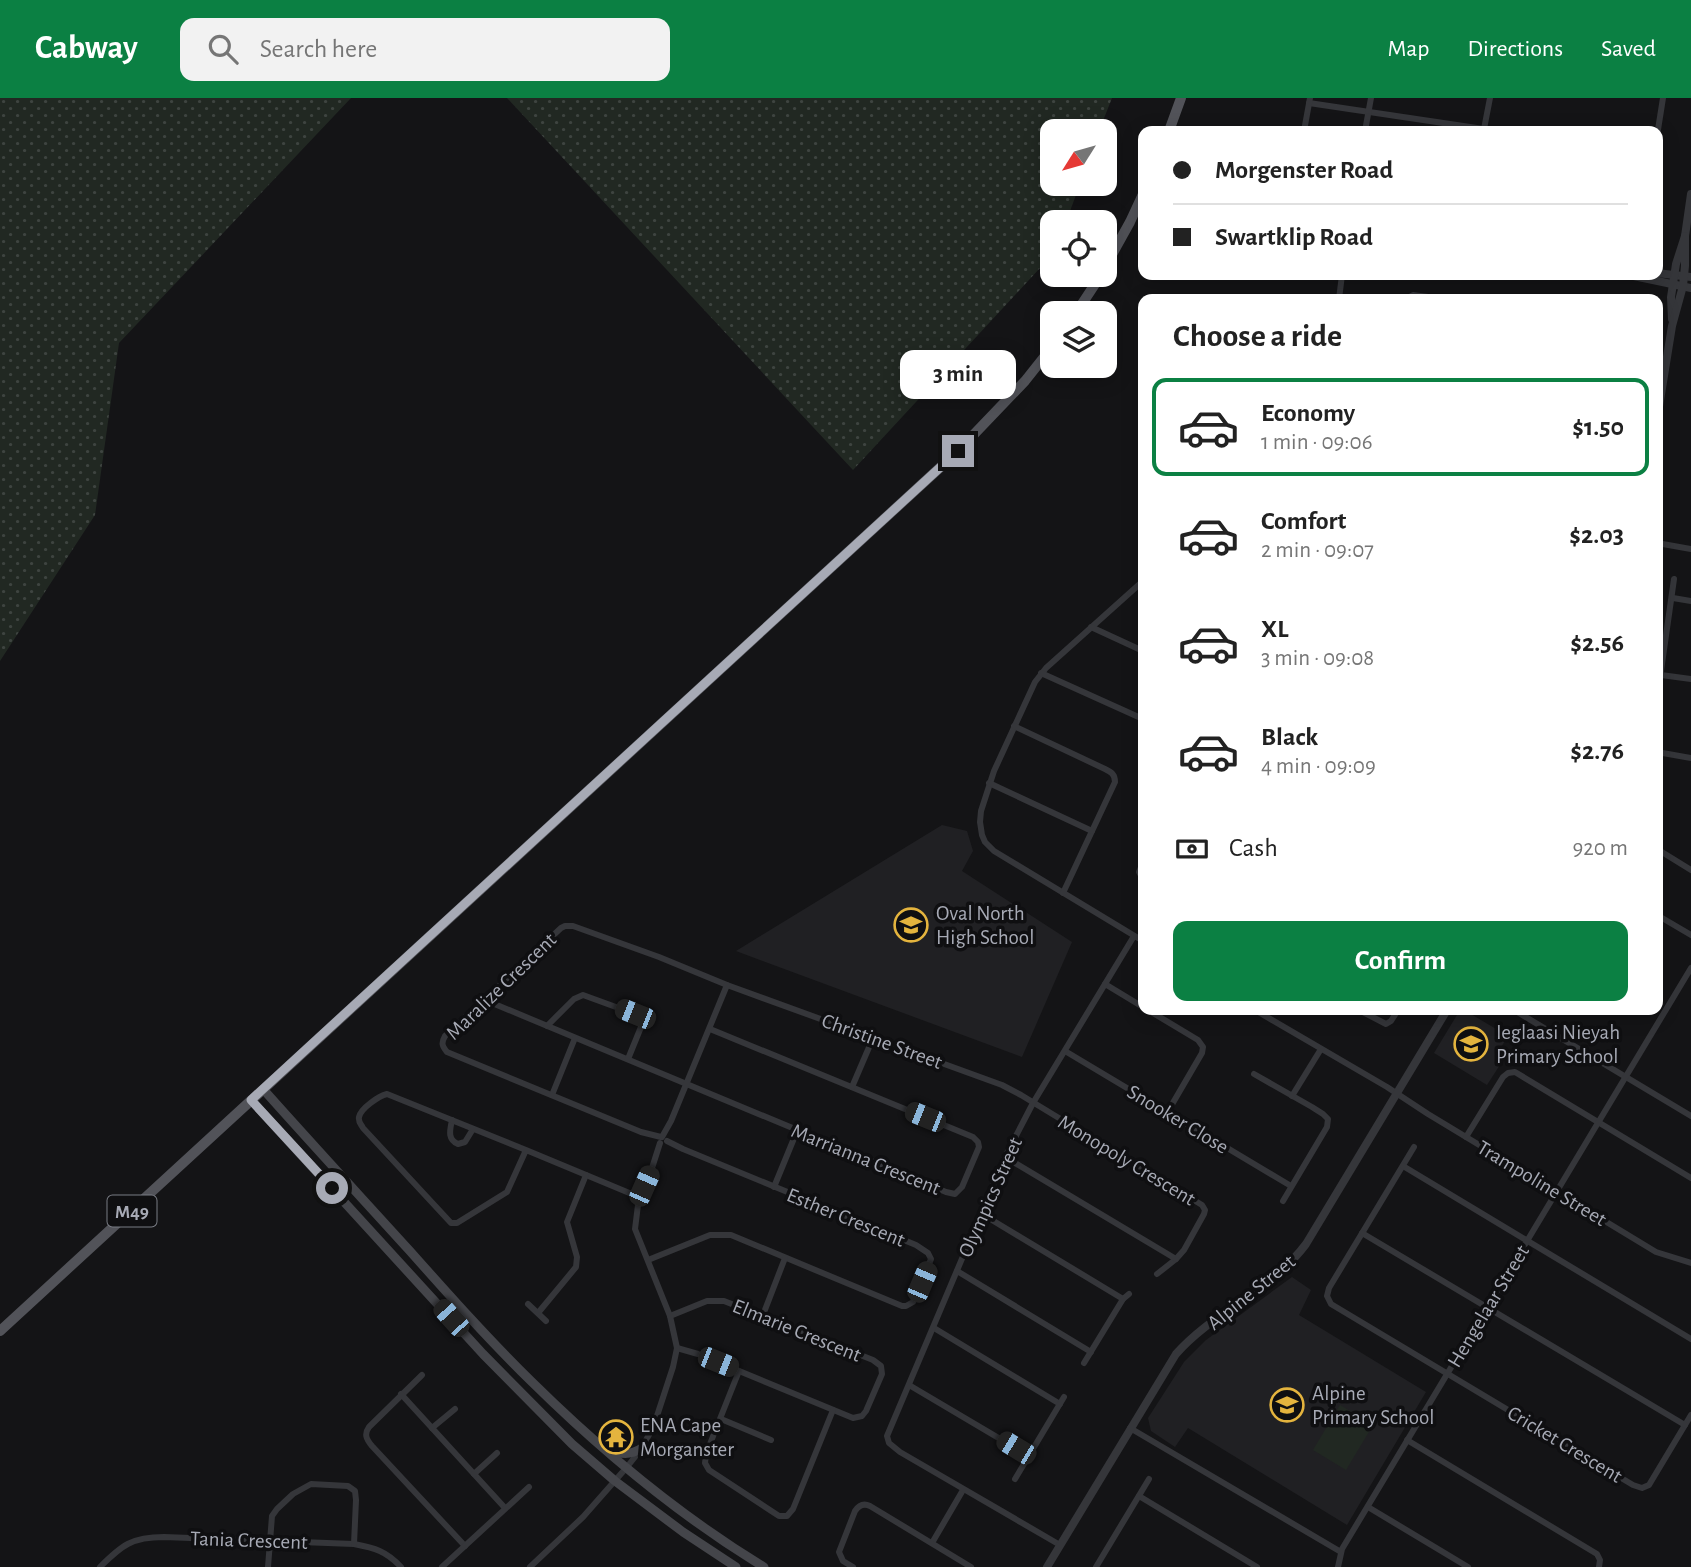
<!DOCTYPE html>
<html lang="en">
<head>
<meta charset="utf-8">
<style>
  body { margin:0; font-family:"Alegreya Sans",sans-serif; background:#f2f2f2; color:#222; height:100vh; display:flex; flex-direction:column; font-size:26px; white-space:nowrap }
  * { box-sizing:border-box; margin:0 }
  p { font-size:23px; color:#767676 }
  .icon { flex:none; width:38px; height:38px; fill:none; stroke:currentColor; stroke-width:2; stroke-linecap:round; stroke-linejoin:round }
  .map { position:relative; flex:1; overflow:hidden }
  .panel { position:absolute; left:1138px; top:196px; width:525px; height:721px; display:flex; flex-direction:column; background:#fff; border-radius:14px; box-shadow:0 4px 18px #0003 }
  .panel>* { flex:none }
  .top-card { position:absolute; left:1138px; top:28px; width:525px; height:154px; border-radius:14px; box-shadow:0 4px 18px #0003; display:grid; align-content:center; height:154px; padding:0 35px; background:#fff }
  .needle { width:46px; rotate:233deg }
  .fabs { position:absolute; left:1040px; top:21px; display:grid; gap:14px }
  .fabs a { display:grid; place-items:center; width:77px; height:77px; border-radius:14px; background:#fff; box-shadow:0 4px 18px #0003; font-size:35px }
  .end { position:absolute; width:32px; height:32px; margin:-16px; border:9px solid #a7aab5; background:#111; box-shadow:0 0 0 4px #111 }
  .from { border-radius:50% }
  .bubble { position:absolute; height:49px; border-radius:14px; background:#fff; box-shadow:0 4px 18px #0003; font-size:23px; font-weight:700; line-height:49px; text-align:center }
  .car { position:absolute; width:21px; height:42px; margin:-21px -10px; border-radius:9px; box-shadow:0 0 5px 2px #0007; background:linear-gradient(#222 24%,#8ab4d8 0 40%,#222 0 76%,#8ab4d8 0 86%,#222 0) }
  .top-card b { display:flex; align-items:center; gap:24px; height:66px; font-size:26px }
  .top-card b+b { border-top:2px solid #e0e0e0 }
  .top-card i { width:18px; height:18px; background:#222 }
  ul { padding:0; list-style:none }
  li { display:flex; align-items:center; gap:21px; height:98px; margin:0 14px 10px; padding:0 21px; border:4px solid transparent; border-radius:14px }
  li div { flex:1 }
  li b { display:block; font-size:26px }
  li em { font-style:normal; font-weight:700 }
  li.active { border-color:#0b8043 }
  li>.icon { width:63px; height:63px; stroke-width:1.5 }
  h2 { padding:0 35px; font-size:32px; line-height:84px }
  .pay { display:flex; align-items:center; gap:18px; height:77px; padding:0 35px; font-size:26px }
  .pay p { margin-inline-start:auto }
  .button { display:flex; gap:14px; margin-top:auto; padding:14px 35px }
  .button a { flex:1; height:80px; border-radius:14px; background:#0b8043; color:#fff; font-size:28px; font-weight:700; line-height:80px; text-align:center }
  header { display:flex; align-items:center; gap:42px; box-sizing:border-box; height:98px; padding:0 35px; background:#0b8043; color:#fff }
  header strong { font-size:33px }
  nav { display:flex; gap:38px; margin-inline-start:auto; font-size:24px }
  .search { width:490px; height:63px; background:#f2f2f2; display:flex; align-items:center; gap:18px; box-sizing:border-box; padding:0 24px; border-radius:14px; color:#767676; font-size:26px }
  .map>svg:first-child { display:block }
  .built { fill:#202023 }
  .grass { fill:url(#grass-dots) }
  .park { fill:#212822 }
  .lines { fill:none; stroke-linecap:round; stroke-linejoin:round }
  .minor { stroke:#35363a; stroke-width:6 }
  .tertiary { stroke:#35363a; stroke-width:8 }
  .secondary { stroke:#44454a; stroke-width:9 }
  .primary { stroke:#525359; stroke-width:10 }
  .route { stroke:#a7aab5; stroke-width:9 }
  .labels { text-anchor:middle; stroke-width:7; stroke-linejoin:round; paint-order:stroke }
  .shield { fill:#0f0f11; stroke:#797c84; stroke-width:2 }
  .shield-label { font-size:19px; font-weight:bold; fill:#a7aab5 }
  .poi-label { font-size:21px; fill:#a7aab5; stroke:#0f0f11; text-anchor:start }
  .street-label { font-size:21px; fill:#a7aab5; stroke:#0f0f11 }
</style>
</head>
<body>
<header>
<strong>Cabway</strong>
<div class="search"><svg class="icon" aria-label="search" viewBox="0 0 24 24"><circle cx="10" cy="10" r="6"/><path d="M15 15l6 6"/></svg>Search here</div>
<nav><a>Map</a><a>Directions</a><a>Saved</a></nav>
</header>
<div class="map">
<svg width="1691" height="1469" viewBox="0 0 1691 1469">
  <defs>
    <pattern id="grass-dots" width="8" height="8" patternUnits="userSpaceOnUse" patternTransform="scale(1.75)"><rect width="8" height="8" fill="#212822"/><path d="M2 2h.1M6 6h.1" fill="none" stroke="#3e4440" stroke-width="1.8" stroke-linecap="round"/></pattern>
  </defs>
  <rect width="100%" height="100%" fill="#141416"/>
  <g class="built">
    <path d="M 942,727 L 967,733 L 973,753 L 962,773 L 1072,844 L 1022,959 L 736,853 Z"/>
    <path d="M 1460,912 L 1464,912 L 1508,938 L 1498,954 L 1505,959 L 1487,987 L 1434,955 Z"/>
    <path d="M 1292,1179 L 1311,1192 L 1299,1217 L 1426,1294 L 1347,1427 L 1188,1330 L 1175,1349 L 1151,1333 L 1148,1320 L 1184,1264 L 1206,1242 Z"/>
  </g>
  <g class="grass">
    <path d="M 0,0 L 351,0 L 119,245 L 95,417 L 0,563 Z"/>
    <path d="M 507,0 L 1112,0 L 1099,33 L 1052,33 L 1052,86 L 1080,86 L 1066,124 L 1052,124 L 1052,157 L 853,372 Z"/>
  </g>
  <path class="park" d="M 1340,1307 L 1373,1327 L 1346,1372 L 1313,1352 Z"/>
  <g class="lines">
    <g class="minor">
      <path d="M 1309,5 L 1497,33"/>
      <path d="M 1484,31 L 1490,0"/>
      <path d="M 1304,33 L 1310,0"/>
      <path d="M 1365,33 L 1371,0"/>
      <path d="M 1657,38 L 1663,0"/>
      <path d="M 1339,201 L 1342,177"/>
      <path d="M 1406,201 L 1413,197 L 1443,201"/>
      <path d="M 1657,445 L 1691,451"/>
      <path d="M 1143,483 L 1046,570 L 1035,584 L 994,673 L 981,713 L 980,724 L 982,737 L 985,744 L 994,753 L 1143,843"/>
      <path d="M 1673,500 L 1691,503"/>
      <path d="M 1091,529 L 1143,553"/>
      <path d="M 1041,575 L 1143,621"/>
      <path d="M 1661,577 L 1691,581"/>
      <path d="M 1657,601 L 1674,481"/>
      <path d="M 1014,628 L 1105,671 C 1111,674 1115,676 1115,684 L 1063,795"/>
      <path d="M 1657,654 L 1691,660"/>
      <path d="M 989,685 L 1092,733"/>
      <path d="M 1657,751 L 1691,772"/>
      <path d="M 1143,765 L 1139,774 L 1143,781"/>
      <path d="M 1657,817 L 1691,837"/>
      <path d="M 1105,886 L 1143,909"/>
      <path d="M 485,902 L 946,1094 L 955,1096 L 962,1089 L 979,1049 L 978,1044 L 973,1039 L 710,931"/>
      <path d="M 1148,912 L 1198,942 L 1203,949 L 1202,955 L 1167,1015"/>
      <path d="M 1255,912 L 1387,989 L 1428,1016 L 1656,1154 L 1691,1165"/>
      <path d="M 1359,912 L 1386,926 L 1391,923 L 1398,912"/>
      <path d="M 1514,912 L 1691,1018"/>
      <path d="M 547,928 L 574,901 L 583,897 L 635,916 L 640,921 L 641,929 L 628,961"/>
      <path d="M 1065,953 L 1291,1088"/>
      <path d="M 1254,976 L 1312,1009 L 1323,1016 L 1328,1021 L 1327,1029 L 1283,1103"/>
      <path d="M 852,989 L 873,940"/>
      <path d="M 552,997 L 575,940"/>
      <path d="M 1292,998 L 1321,951"/>
      <path d="M 452,1022 C 450,1032 447,1041 458,1046 L 465,1044 L 473,1031"/>
      <path d="M 661,1039 L 641,1034 L 447,954 C 442,948 441,945 445,938 L 561,830 L 565,828 L 573,828 L 659,859 L 727,887 L 1002,987 L 1021,997 L 1202,1107 L 1205,1112 L 1204,1116 L 1184,1152 L 1176,1161 L 1157,1176"/>
      <path d="M 662,1039 L 671,1023 L 727,887"/>
      <path d="M 1466,1039 L 1503,979 L 1508,975 L 1515,974 L 1691,1080"/>
      <path d="M 1414,1049 L 1329,1190 L 1327,1198 L 1331,1206 L 1633,1387 L 1642,1390 L 1649,1387 L 1691,1317"/>
      <path d="M 526,1052 L 387,996 C 379,998 361,1010 359,1019 C 358,1024 361,1026 363,1030 L 451,1125 L 457,1125 L 507,1094 L 526,1052 L 639,1099"/>
      <path d="M 1005,1059 L 1176,1161"/>
      <path d="M 1403,1068 L 1691,1241"/>
      <path d="M 774,1089 L 797,1033"/>
      <path d="M 982,1116 L 1123,1201"/>
      <path d="M 1362,1135 L 1685,1327"/>
      <path d="M 648,1162 L 710,1137 L 731,1137 L 902,1208 L 906,1208 L 913,1204 L 931,1161 L 928,1155 L 916,1147 L 683,1051 L 667,1043"/>
      <path d="M 957,1173 L 1091,1254"/>
      <path d="M 528,1206 L 546,1223"/>
      <path d="M 538,1215 L 576,1169 L 577,1159 L 567,1124 L 586,1077"/>
      <path d="M 763,1217 L 785,1160"/>
      <path d="M 670,1218 L 707,1203 L 724,1203 L 873,1262 L 881,1268 L 882,1276 L 866,1313 L 862,1318 L 853,1320 L 698,1256 L 677,1250"/>
      <path d="M 934,1230 L 1060,1306"/>
      <path d="M 1084,1265 L 1123,1201 L 1129,1196"/>
      <path d="M 739,1273 L 706,1356 L 705,1365 L 709,1372 L 779,1418 L 787,1418 L 793,1411 L 833,1312"/>
      <path d="M 422,1277 L 369,1329 C 364,1336 366,1341 372,1348 L 465,1448"/>
      <path d="M 909,1287 L 1029,1358"/>
      <path d="M 401,1296 L 505,1410"/>
      <path d="M 721,1321 L 771,1342"/>
      <path d="M 432,1330 L 455,1311"/>
      <path d="M 1130,1330 L 1341,1454"/>
      <path d="M 1407,1342 L 1597,1456 L 1600,1462 L 1599,1469"/>
      <path d="M 474,1376 L 497,1355"/>
      <path d="M 1015,1381 L 1064,1299"/>
      <path d="M 1139,1398 L 1257,1469"/>
      <path d="M 1368,1409 L 1468,1469"/>
      <path d="M 932,1445 L 963,1392"/>
      <path d="M 1060,1447 L 900,1354 L 889,1345 L 887,1338 L 1005,1059 L 1033,1005 L 1134,838"/>
      <path d="M 100,1469 C 122,1447 132,1439 164,1439 L 354,1446 C 375,1450 386,1453 401,1469"/>
      <path d="M 268,1469 L 272,1418 L 277,1411 L 293,1396 L 311,1386 L 348,1388 L 355,1393 L 356,1402 L 354,1446"/>
      <path d="M 442,1469 L 529,1389"/>
      <path d="M 530,1469 L 583,1419 L 627,1369 L 642,1350 L 654,1327 L 673,1269 L 677,1250 L 670,1218 L 635,1131 L 639,1099 L 652,1070 L 660,1045"/>
      <path d="M 853,1469 L 843,1463 L 839,1454 L 855,1413 C 859,1407 864,1405 870,1408 L 971,1469"/>
      <path d="M 1096,1469 L 1149,1381"/>
      <path d="M 1338,1469 L 1342,1451 L 1691,870"/>
    </g>
    <g class="tertiary">
      <path d="M 1657,175 L 1691,179"/>
      <path d="M 1629,177 L 1691,190"/>
      <path d="M 1672,221 L 1671,199 L 1676,166 L 1685,138 L 1691,96"/>
      <path d="M 1657,321 L 1672,228 L 1683,188 L 1685,168 L 1685,138"/>
      <path d="M 1047,1469 L 1176,1256 C 1214,1213 1272,1192 1306,1146 L 1447,912"/>
    </g>
    <g class="secondary">
      <path d="M 263,991 C 311,1045 360,1098 409,1152 C 449,1197 489,1242 532,1284 C 602,1353 680,1418 764,1469"/>
      <path d="M 251,1002 L 483,1256 L 572,1346 L 615,1383 L 683,1434 L 736,1469"/>
      <path d="M 610,1350 C 621,1358 631,1357 642,1350"/>
    </g>
    <g class="primary">
      <path d="M 1169,33 L 1181,0"/>
      <path d="M 1104,171 L 1130,124 L 1143,96"/>
      <path d="M 1076,215 L 1101,177"/>
      <path d="M 0,1233 L 958,353 L 1025,283 L 1052,249"/>
    </g>
  </g>
  <g class="lines">
    <path class="route" d="M 332,1090 L 251,1002 L 958,353"/>
  </g>
  <defs>
    <symbol id="school-ring" viewBox="-11 -11 22 22"><circle r="9.5" fill="#0f0f11" stroke="#e4b43e" stroke-width="1.5"/><path d="M0-5L7-2L0 1L-7-2ZM-4 1L0 2.5L4 1V4Q0 6-4 4Z" fill="#e4b43e"/></symbol>
    <symbol id="temple-ring" viewBox="-11 -11 22 22"><circle r="9.5" fill="#0f0f11" stroke="#e4b43e" stroke-width="1.5"/><path d="M0-6L5-2H3V0L6.5 2.5H4V6H1.5V3h-3V6H-4V2.5H-6.5L-3 0V-2H-5Z" fill="#e4b43e"/></symbol>
  </defs>
  <g fill-rule="evenodd">
    <use href="#school-ring" x="892" y="808" width="38" height="38"/>
    <use href="#school-ring" x="1452" y="927" width="38" height="38"/>
    <use href="#school-ring" x="1268" y="1288" width="38" height="38"/>
    <use href="#temple-ring" x="597" y="1320" width="38" height="38"/>
  </g>
  <g class="labels">
    <rect class="shield" x="107.5" y="1097.5" width="49" height="31" rx="5"/>
    <g class="shield-label">
      <text x="132" y="1120">M49</text>
    </g>
    <g class="poi-label">
      <text x="936" y="822">Oval North<tspan x="936" dy="24">High School</tspan></text>
      <text x="1496" y="941">Ieglaasi Nieyah<tspan x="1496" dy="24">Primary School</tspan></text>
      <text x="1312" y="1302">Alpine<tspan x="1312" dy="24">Primary School</tspan></text>
      <text x="640" y="1334">ENA Cape<tspan x="640" dy="24">Morganster</tspan></text>
    </g>
    <g class="street-label">
      <text transform="translate(501 888) rotate(-44)" y="7">Maralize Crescent</text>
      <text transform="translate(882 943) rotate(20)" y="7">Christine Street</text>
      <text transform="translate(1178 1021) rotate(31)" y="7">Snooker Close</text>
      <text transform="translate(866 1061) rotate(22)" y="7">Marrianna Crescent</text>
      <text transform="translate(1127 1062) rotate(31)" y="7">Monopoly Crescent</text>
      <text transform="translate(1542 1085) rotate(31)" y="7">Trampoline Street</text>
      <text transform="translate(990 1099) rotate(-66)" y="7">Olympics Street</text>
      <text transform="translate(846 1119) rotate(22)" y="7">Esther Crescent</text>
      <text transform="translate(1251 1194) rotate(-39)" y="7">Alpine Street</text>
      <text transform="translate(1488 1208) rotate(-59)" y="7">Hengelaar Street</text>
      <text transform="translate(797 1232) rotate(22)" y="7">Elmarie Crescent</text>
      <text transform="translate(1565 1346) rotate(31)" y="7">Cricket Crescent</text>
      <text transform="translate(249 1442) rotate(2)" y="7">Tania Crescent</text>
    </g>
  </g>
</svg>
<div class="fabs">
<a><svg class="needle" viewBox="-14 -14 28 28"><path d="M0-13l5 13h-10z" fill="#e53935"/><path d="M0 13l5-13h-10z" fill="#767676"/></svg></a>
<a><svg class="icon" aria-label="locate" viewBox="0 0 24 24"><circle cx="12" cy="12" r="6"/><path d="M12 2v4M12 18v4M2 12h4M18 12h4"/></svg></a>
<a><svg class="icon" aria-label="layers" viewBox="0 0 24 24"><path d="M12 4l9 5-9 5-9-5zM3 14l9 5 9-5"/></svg></a>
</div>
<i class="end from" style="left:332px;top:1090px"></i>
<i class="end" style="left:958px;top:353px"></i>
<div class="bubble" style="left:900px;top:252px;width:116px">3 min</div>
<i class="car" style="left:635px;top:916px;rotate:292deg"></i>
<i class="car" style="left:925px;top:1019px;rotate:292deg"></i>
<i class="car" style="left:644px;top:1088px;rotate:24deg"></i>
<i class="car" style="left:922px;top:1184px;rotate:23deg"></i>
<i class="car" style="left:451px;top:1220px;rotate:318deg"></i>
<i class="car" style="left:718px;top:1264px;rotate:112deg"></i>
<i class="car" style="left:1016px;top:1350px;rotate:301deg"></i>
<div class="top-card">
<b><i class="from"></i>Morgenster Road</b>
<b><i></i>Swartklip Road</b>
</div>
<section class="panel">
<h2>Choose a ride</h2>
<ul>
<li class="active"><svg class="icon" aria-label="car" viewBox="0 0 24 24"><path d="M5 17H2v-5l4-1 3-4h7l3 4 3 1v5h-3M9 17h6M6 11h13"/><circle cx="7" cy="17" r="2"/><circle cx="17" cy="17" r="2"/></svg><div><b>Economy</b><p>1 min · 09:06</p></div><em>$1.50</em></li>
<li><svg class="icon" aria-label="car" viewBox="0 0 24 24"><path d="M5 17H2v-5l4-1 3-4h7l3 4 3 1v5h-3M9 17h6M6 11h13"/><circle cx="7" cy="17" r="2"/><circle cx="17" cy="17" r="2"/></svg><div><b>Comfort</b><p>2 min · 09:07</p></div><em>$2.03</em></li>
<li><svg class="icon" aria-label="car" viewBox="0 0 24 24"><path d="M5 17H2v-5l4-1 3-4h7l3 4 3 1v5h-3M9 17h6M6 11h13"/><circle cx="7" cy="17" r="2"/><circle cx="17" cy="17" r="2"/></svg><div><b>XL</b><p>3 min · 09:08</p></div><em>$2.56</em></li>
<li><svg class="icon" aria-label="car" viewBox="0 0 24 24"><path d="M5 17H2v-5l4-1 3-4h7l3 4 3 1v5h-3M9 17h6M6 11h13"/><circle cx="7" cy="17" r="2"/><circle cx="17" cy="17" r="2"/></svg><div><b>Black</b><p>4 min · 09:09</p></div><em>$2.76</em></li>
</ul>
<div class="pay"><svg class="icon" aria-label="cash" viewBox="0 0 24 24"><path d="M3 7h18v10H3z"/><circle cx="12" cy="12" r="2"/></svg>Cash<p>920 m</p></div>
<div class="button"><a>Confirm</a></div>
</section>
</div>
</body>
</html>
